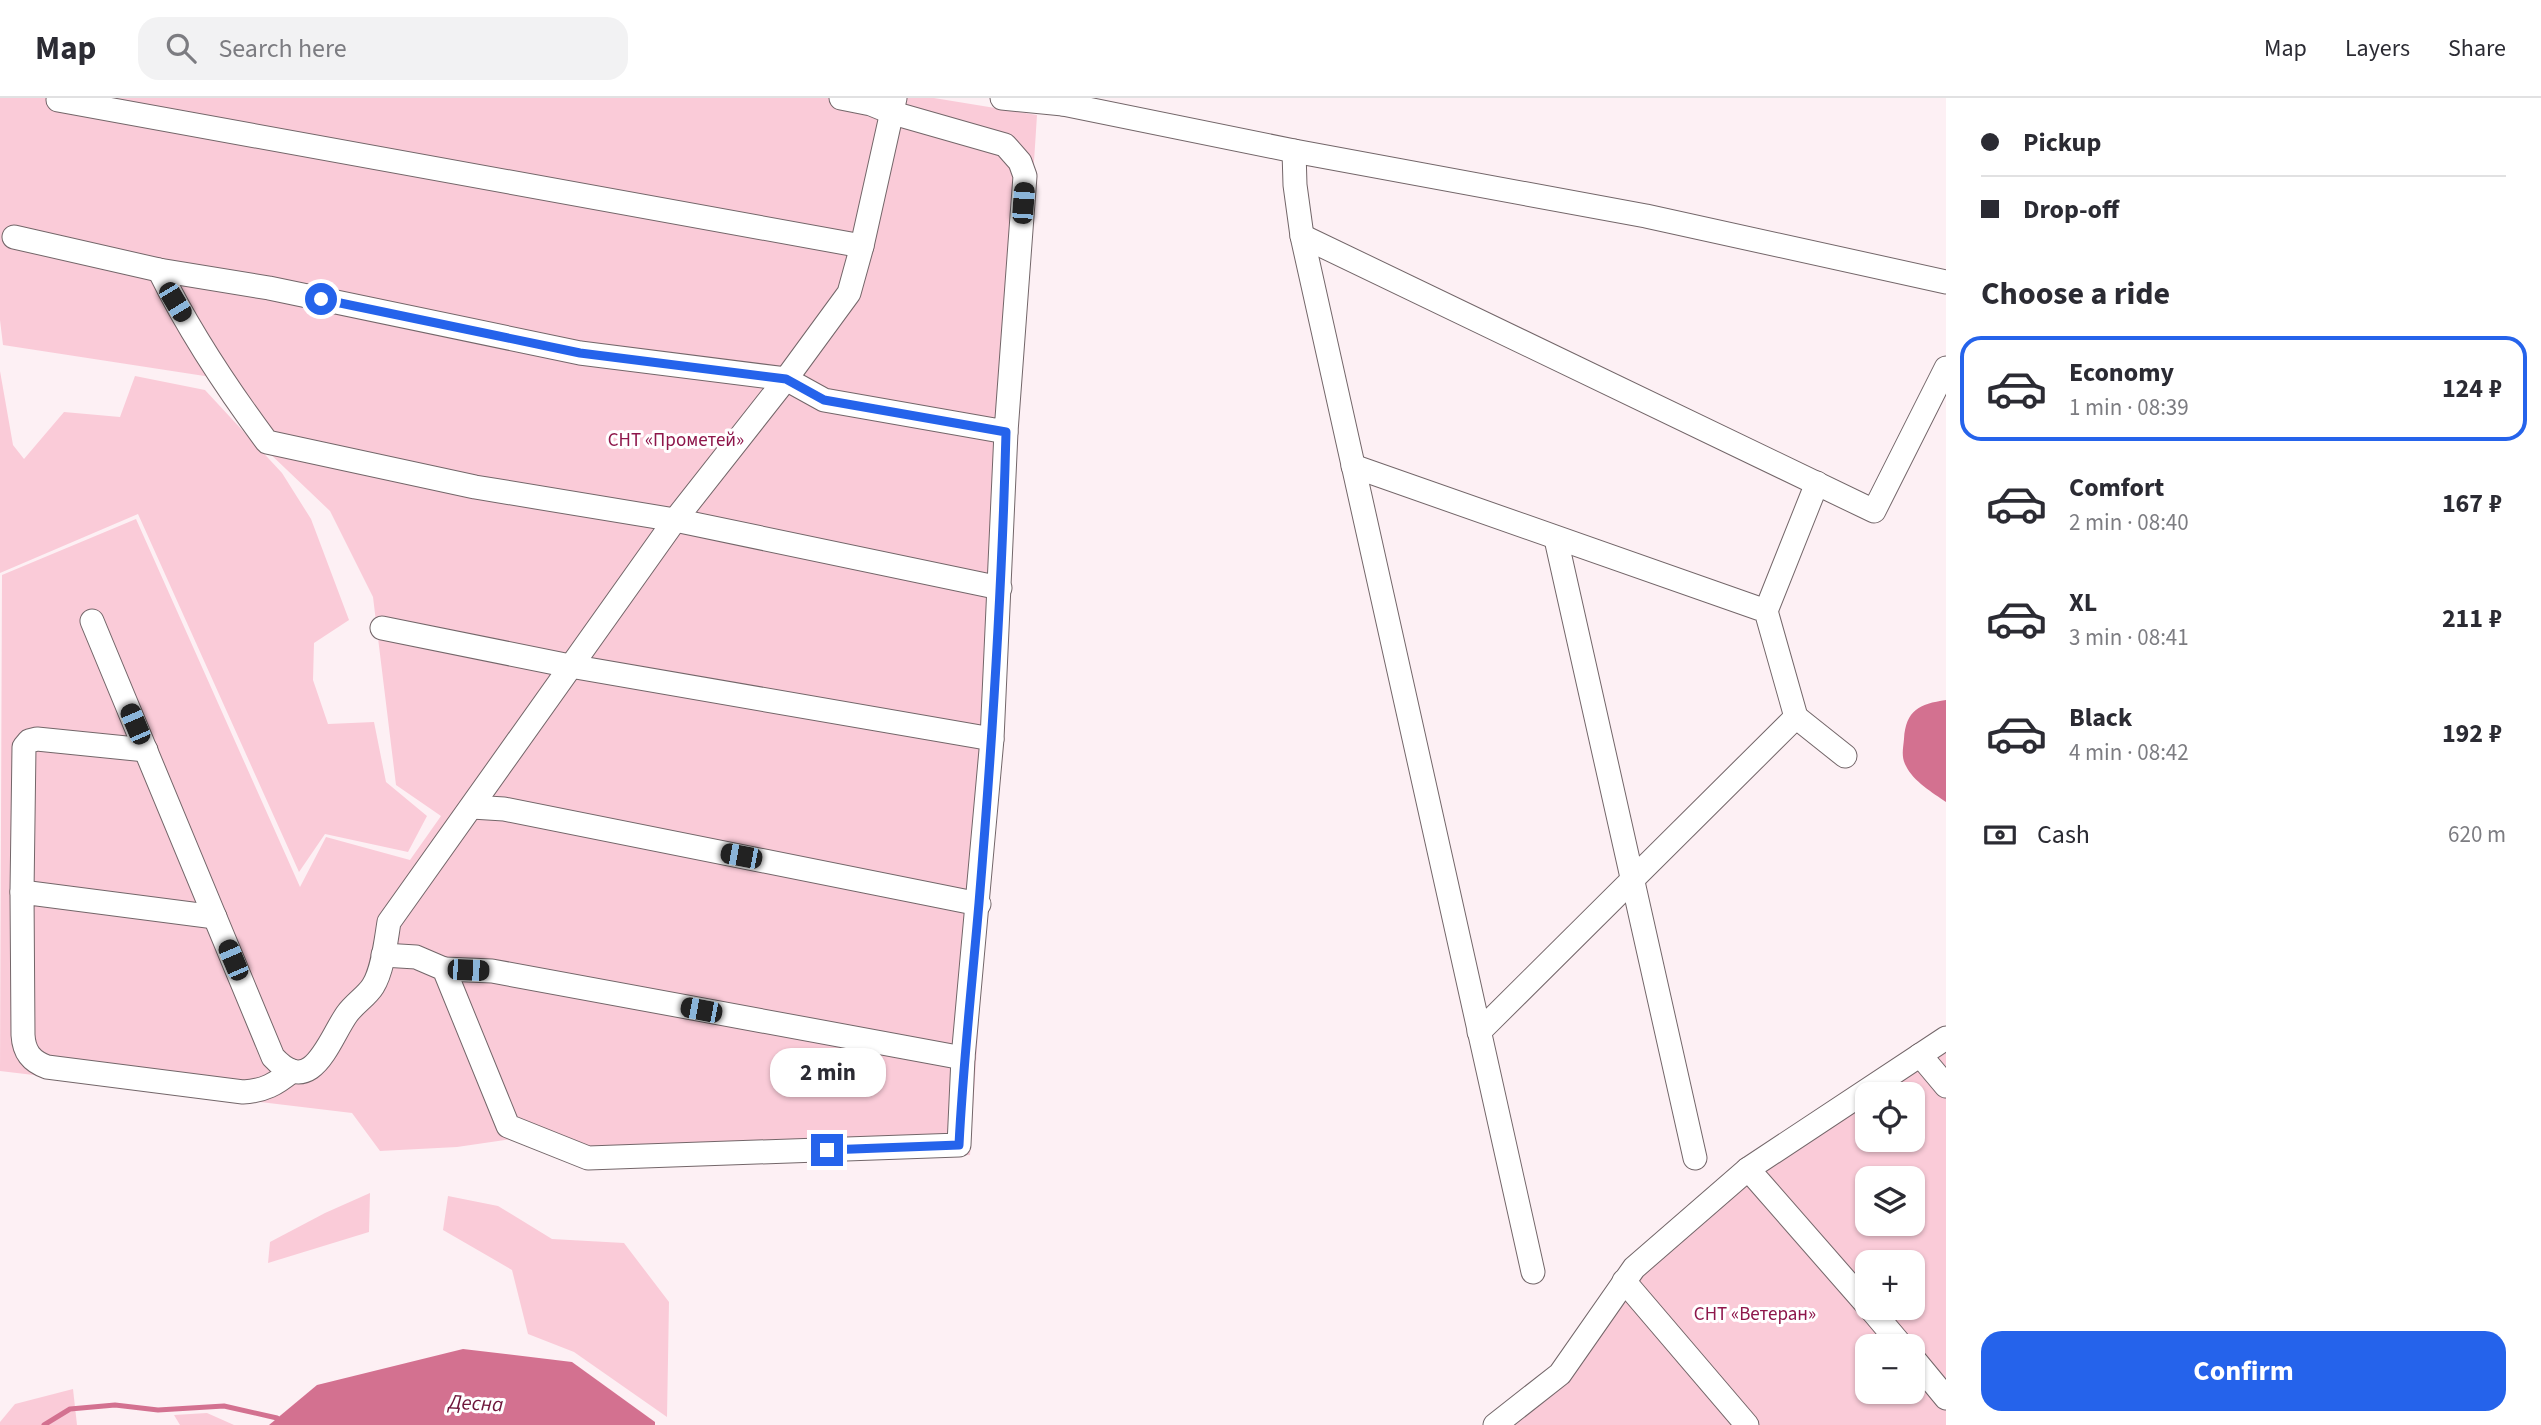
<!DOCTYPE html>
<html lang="en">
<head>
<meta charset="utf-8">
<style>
  body { margin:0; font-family:"Source Sans 3",sans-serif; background:#f2f2f3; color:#2b2b33; height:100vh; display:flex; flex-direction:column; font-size:26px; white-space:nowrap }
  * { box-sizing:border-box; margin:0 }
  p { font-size:23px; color:#7c7c81 }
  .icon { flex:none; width:38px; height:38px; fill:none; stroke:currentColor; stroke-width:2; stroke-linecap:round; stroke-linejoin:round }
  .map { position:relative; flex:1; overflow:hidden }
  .panel { display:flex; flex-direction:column; background:#fff; width:595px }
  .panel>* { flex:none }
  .hud { display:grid; align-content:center; height:154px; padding:0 35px; background:#fff }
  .buttons { position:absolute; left:1855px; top:984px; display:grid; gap:14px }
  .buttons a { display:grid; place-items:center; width:70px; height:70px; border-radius:14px; background:#fff; box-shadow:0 2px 5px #0004; font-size:35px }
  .end { position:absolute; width:32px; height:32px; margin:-16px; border:9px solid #2563eb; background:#fff; box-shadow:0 0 0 4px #fff }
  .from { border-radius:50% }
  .bubble { position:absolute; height:49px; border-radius:21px; background:#fff; box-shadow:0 2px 5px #0004; font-size:23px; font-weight:700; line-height:49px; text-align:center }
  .car { position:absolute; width:21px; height:42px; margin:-21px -10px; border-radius:9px; box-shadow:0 0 5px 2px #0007; background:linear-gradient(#222 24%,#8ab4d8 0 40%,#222 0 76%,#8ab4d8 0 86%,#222 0) }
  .hud b { display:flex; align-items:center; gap:24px; height:66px; font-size:26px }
  .hud b+b { border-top:2px solid #e1e1e2 }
  .hud i { width:18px; height:18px; background:#2b2b33 }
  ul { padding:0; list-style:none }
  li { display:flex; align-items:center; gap:21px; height:105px; margin:0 14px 10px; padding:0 21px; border:4px solid transparent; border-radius:21px }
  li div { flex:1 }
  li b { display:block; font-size:26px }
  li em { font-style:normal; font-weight:700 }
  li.on { border-color:#2563eb }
  li>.icon { width:63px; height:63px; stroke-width:1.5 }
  h2 { padding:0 35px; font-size:32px; line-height:84px }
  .pay { display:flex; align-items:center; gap:18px; height:77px; padding:0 35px; font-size:26px }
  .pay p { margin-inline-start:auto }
  .primary-button { display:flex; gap:14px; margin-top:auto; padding:14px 35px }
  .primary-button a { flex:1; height:80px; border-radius:21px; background:#2563eb; color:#fff; font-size:28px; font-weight:700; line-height:80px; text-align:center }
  header { display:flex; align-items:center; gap:42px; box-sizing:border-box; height:98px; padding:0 35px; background:#fff; border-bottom:2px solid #e1e1e2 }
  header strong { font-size:33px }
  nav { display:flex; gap:38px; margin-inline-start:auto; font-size:24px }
  .search { width:490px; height:63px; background:#f2f2f3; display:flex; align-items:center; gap:18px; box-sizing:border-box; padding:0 24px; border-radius:21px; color:#7c7c81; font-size:26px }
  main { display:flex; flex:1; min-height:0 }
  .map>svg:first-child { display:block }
  .green { fill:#facbd8; fill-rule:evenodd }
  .water { fill:#d37190 }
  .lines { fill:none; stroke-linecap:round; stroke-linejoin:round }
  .stream { stroke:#d37190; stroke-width:5 }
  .minor-casing { stroke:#736669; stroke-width:25 }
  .minor { stroke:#fff; stroke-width:23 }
  .route { stroke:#2563eb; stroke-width:9 }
  .labels { text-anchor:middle; stroke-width:6; stroke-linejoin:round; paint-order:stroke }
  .park-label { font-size:19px; fill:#8e174b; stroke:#fff }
  .water-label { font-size:21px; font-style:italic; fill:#6e153a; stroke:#fff }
</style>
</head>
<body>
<header>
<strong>Map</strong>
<div class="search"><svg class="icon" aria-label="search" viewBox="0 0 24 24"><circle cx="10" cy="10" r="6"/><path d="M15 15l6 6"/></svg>Search here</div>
<nav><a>Map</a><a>Layers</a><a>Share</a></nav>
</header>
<main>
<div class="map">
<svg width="1946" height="1327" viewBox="0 0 1946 1327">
  <rect width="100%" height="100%" fill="#fdf0f4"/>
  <g class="green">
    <path d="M 0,0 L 934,0 L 1037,17 L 970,1057 L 594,1071 L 518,1040 L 457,1049 L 380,1053 L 352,1015 L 0,973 L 2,477 L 136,421 L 300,789 L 326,739 L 410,762 L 441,718 L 396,687 L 373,499 L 330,413 L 264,350 L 211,279 L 3,247 L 0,222 Z"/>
    <path d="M 0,273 L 13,347 L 24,361 L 64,314 L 120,319 L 135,278 L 205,292 L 282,375 L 311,421 L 349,522 L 314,545 L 313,582 L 328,626 L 374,624 L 386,684 L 427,718 L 408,754 L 325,736 L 299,774 L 138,416 L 0,475 Z"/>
    <path d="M 1946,943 L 1946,1327 L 1490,1327 L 1512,1316 L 1644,1157 L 1867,999 L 1867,1041 L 1913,1041 L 1913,996 L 1871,996 ZM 1867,1080 L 1913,1080 L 1913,1125 L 1867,1125 ZM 1867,1164 L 1913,1164 L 1913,1209 L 1867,1209 ZM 1867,1248 L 1913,1248 L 1913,1293 L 1867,1293 Z"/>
    <path d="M 370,1095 L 369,1134 L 268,1165 L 270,1144 L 325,1115 Z"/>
    <path d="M 448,1098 L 498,1108 L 552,1141 L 624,1145 L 669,1204 L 667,1319 L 574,1254 L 528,1236 L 512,1172 L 443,1132 Z"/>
    <path d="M 73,1291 L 77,1327 L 0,1327 L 0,1324 L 15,1306 Z"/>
    <path d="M 207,1315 L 234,1327 L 180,1327 L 174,1317 Z"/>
  </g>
  <g class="water">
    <path d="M 1946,602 L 1946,704 C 1933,695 1913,683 1906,668 C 1901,659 1903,651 1904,641 C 1906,612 1919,606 1946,602 Z"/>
    <path d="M 463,1251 L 572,1264 L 655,1324 L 655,1327 L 269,1327 L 317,1287 Z"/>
  </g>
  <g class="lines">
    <path class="stream" d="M 44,1327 L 70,1311 L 115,1307 L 158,1312 L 224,1308 L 277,1320"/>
    <defs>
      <g id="minor">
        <path d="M 1002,0 L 1063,6"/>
        <path d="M 1061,0 L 1063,6 L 1294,53 L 1646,118 L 1946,184"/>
        <path d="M 58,2 L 862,148"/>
        <path d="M 1294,53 L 1295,87 L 1302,138 L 1533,1174"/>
        <path d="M 1302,138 L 1874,413 L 1946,270"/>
        <path d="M 14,139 L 159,172 L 269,190 L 580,255 L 786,281 L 824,302 L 1006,334 L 1025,78 L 1020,64 L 1005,47 L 893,15 L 871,6 L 841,0"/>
        <path d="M 159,172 C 189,233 226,289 267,344 L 475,389 L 675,422 L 1000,490"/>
        <path d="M 1353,368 L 1766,513 L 1796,619 L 1479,934"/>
        <path d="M 1556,441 L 1695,1060"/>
        <path d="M 1766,513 L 1817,385"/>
        <path d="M 92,523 L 273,959 C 312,1002 329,941 347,916 C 355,905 367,898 373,888 C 383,872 386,842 389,824 L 675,422 L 786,281 L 849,195 L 862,148 L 895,0"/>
        <path d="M 382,530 L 570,568 L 992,641"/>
        <path d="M 1796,619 L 1845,658"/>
        <path d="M 472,709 L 504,711 L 979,806"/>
        <path d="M 22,794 L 24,649 L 29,643 L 37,641 L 146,652"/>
        <path d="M 215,819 L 22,794 L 23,937 C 24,954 31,963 47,969 L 243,994 C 264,993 276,986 292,973"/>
        <path d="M 383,857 L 416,859 L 444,871 L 508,1028 L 588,1060 L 959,1047 L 963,960 L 992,641 L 1006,334"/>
        <path d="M 444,871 L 492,873 L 963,960"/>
        <path d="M 1920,957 L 1946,988"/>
        <path d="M 1748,1071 L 1867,1207"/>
        <path d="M 1624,1183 L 1747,1327"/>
        <path d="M 1869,1209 L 1902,1248"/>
        <path d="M 1913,1260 L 1946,1300"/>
        <path d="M 1495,1327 L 1560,1276 L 1634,1170 L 1748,1071 L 1946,940"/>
      </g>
    </defs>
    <use href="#minor" class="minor-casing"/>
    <use href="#minor" class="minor"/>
  </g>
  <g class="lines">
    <path class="route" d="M 321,201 L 580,255 L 786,281 L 824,302 L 1006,334 C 1002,491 992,648 979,805 C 972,886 963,966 959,1047 L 827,1052"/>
  </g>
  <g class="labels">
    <g class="park-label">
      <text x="676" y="348">СНТ «Прометей»</text>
      <text x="1755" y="1222">СНТ «Ветеран»</text>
    </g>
    <g class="water-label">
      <text transform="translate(476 1305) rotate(3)" y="7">Десна</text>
    </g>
  </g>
</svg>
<div class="buttons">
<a><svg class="icon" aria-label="locate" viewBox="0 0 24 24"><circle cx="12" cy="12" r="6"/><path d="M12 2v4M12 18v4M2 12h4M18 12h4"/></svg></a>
<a><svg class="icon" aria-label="layers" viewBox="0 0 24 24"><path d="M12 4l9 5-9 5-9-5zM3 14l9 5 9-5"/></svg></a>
<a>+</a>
<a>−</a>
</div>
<i class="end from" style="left:321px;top:201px"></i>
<i class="end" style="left:827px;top:1052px"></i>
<div class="bubble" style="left:770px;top:950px;width:116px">2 min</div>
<i class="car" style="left:1023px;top:105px;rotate:4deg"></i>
<i class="car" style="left:175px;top:204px;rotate:149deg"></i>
<i class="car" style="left:135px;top:626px;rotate:337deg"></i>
<i class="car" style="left:741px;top:758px;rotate:281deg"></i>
<i class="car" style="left:233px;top:862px;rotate:337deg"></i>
<i class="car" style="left:468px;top:872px;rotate:92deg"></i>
<i class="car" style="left:701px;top:912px;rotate:281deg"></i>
</div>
<section class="panel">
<div class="hud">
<b><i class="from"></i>Pickup</b>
<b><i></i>Drop-off</b>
</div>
<h2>Choose a ride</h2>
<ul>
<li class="on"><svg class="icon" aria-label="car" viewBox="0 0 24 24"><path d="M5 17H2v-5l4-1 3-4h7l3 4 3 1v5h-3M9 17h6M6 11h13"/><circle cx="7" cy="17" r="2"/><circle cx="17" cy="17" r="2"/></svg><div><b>Economy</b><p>1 min · 08:39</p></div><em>124 ₽</em></li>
<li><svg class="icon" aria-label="car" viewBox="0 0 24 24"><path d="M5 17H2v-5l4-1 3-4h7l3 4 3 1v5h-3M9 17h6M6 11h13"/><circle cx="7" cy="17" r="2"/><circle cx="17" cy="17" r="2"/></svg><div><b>Comfort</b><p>2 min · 08:40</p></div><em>167 ₽</em></li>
<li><svg class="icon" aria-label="car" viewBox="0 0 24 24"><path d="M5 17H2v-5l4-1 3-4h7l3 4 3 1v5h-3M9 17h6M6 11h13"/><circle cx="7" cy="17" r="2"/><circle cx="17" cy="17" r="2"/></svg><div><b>XL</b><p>3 min · 08:41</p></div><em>211 ₽</em></li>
<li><svg class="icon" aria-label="car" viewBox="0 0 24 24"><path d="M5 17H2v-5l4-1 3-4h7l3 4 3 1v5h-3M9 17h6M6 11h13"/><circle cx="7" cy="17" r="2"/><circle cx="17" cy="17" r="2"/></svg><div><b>Black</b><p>4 min · 08:42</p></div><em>192 ₽</em></li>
</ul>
<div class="pay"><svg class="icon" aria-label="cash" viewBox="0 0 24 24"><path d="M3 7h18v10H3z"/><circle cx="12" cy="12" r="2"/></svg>Cash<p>620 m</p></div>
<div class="primary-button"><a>Confirm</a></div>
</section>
</main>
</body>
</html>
